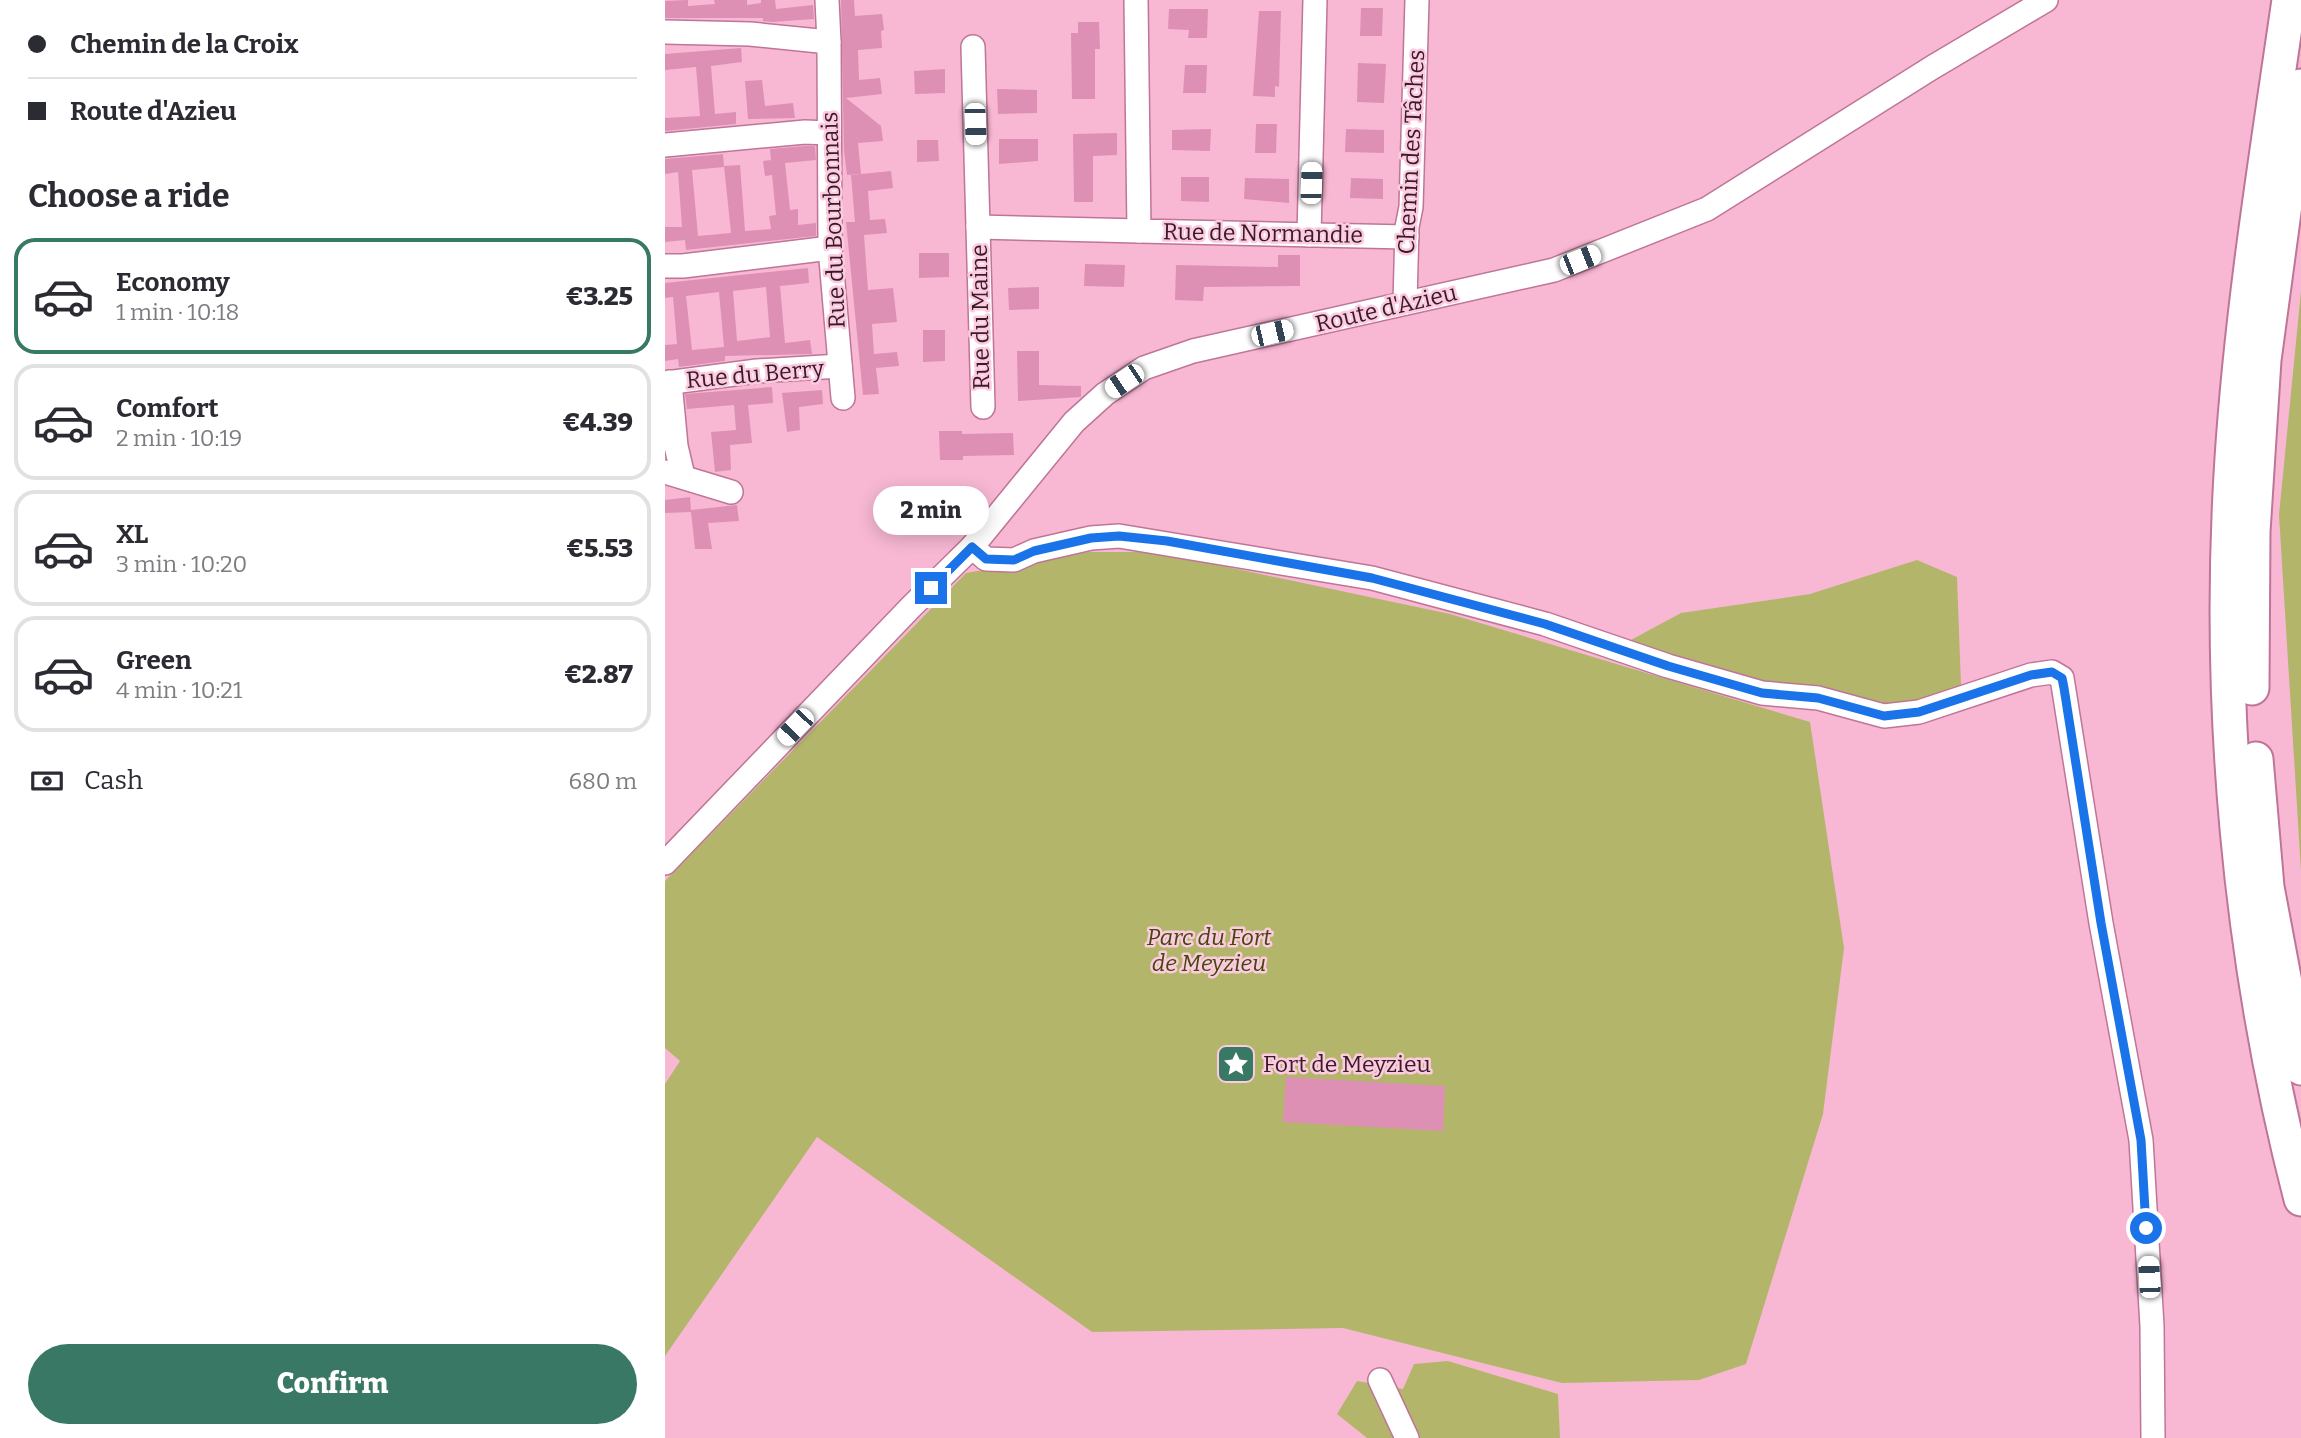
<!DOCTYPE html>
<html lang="en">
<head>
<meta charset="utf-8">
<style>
  body { margin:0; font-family:Bitter,serif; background:#f2f2f3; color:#2b2b33; height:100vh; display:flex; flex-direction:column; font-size:26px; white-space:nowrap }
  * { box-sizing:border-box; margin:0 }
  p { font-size:23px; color:#7c7c81 }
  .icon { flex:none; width:38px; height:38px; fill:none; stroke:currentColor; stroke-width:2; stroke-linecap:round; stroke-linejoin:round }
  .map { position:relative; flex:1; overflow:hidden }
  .details { display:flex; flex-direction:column; background:#fff; width:665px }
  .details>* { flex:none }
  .hud { display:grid; align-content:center; height:154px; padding:0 28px; background:#fff }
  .end { position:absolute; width:32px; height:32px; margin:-16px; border:9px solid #1a73e8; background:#fff; box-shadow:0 0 0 4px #fff }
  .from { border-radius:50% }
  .bubble { position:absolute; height:49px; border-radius:24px; background:#fff; box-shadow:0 4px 18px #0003; font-size:23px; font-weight:800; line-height:49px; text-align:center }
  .car { position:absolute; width:21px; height:42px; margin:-21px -10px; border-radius:9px; box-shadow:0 0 5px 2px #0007; background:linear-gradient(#fff 24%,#345 0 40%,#fff 0 76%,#345 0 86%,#fff 0) }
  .hud b { display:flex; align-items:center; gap:24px; height:66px; font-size:26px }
  .hud b+b { border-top:2px solid #e1e1e2 }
  .hud i { width:18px; height:18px; background:#2b2b33 }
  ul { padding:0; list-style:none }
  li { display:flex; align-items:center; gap:21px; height:116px; margin:0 14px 10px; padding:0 14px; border:4px solid #e1e1e2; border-radius:21px }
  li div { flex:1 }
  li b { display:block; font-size:26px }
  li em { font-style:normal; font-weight:800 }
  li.selected { border-color:#397865 }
  li>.icon { width:63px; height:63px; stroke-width:1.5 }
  h2 { padding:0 28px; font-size:32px; line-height:84px }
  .pay { display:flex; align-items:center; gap:18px; height:77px; padding:0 28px; font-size:26px }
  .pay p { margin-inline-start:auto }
  .cta { display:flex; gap:14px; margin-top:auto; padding:14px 28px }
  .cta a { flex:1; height:80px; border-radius:42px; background:#397865; color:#fff; font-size:28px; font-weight:800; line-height:80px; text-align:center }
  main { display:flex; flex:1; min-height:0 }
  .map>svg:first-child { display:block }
  .green { fill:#b3b66a }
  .building { fill:#dd90b3; fill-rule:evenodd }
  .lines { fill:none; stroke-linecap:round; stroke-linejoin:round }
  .minor-casing { stroke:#bf7597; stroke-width:26 }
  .highway-casing { stroke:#bf7597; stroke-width:37 }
  .minor { stroke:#fff; stroke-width:23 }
  .highway { stroke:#fff; stroke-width:33 }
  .route { stroke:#1a73e8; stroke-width:9 }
  .labels { text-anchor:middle; stroke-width:5; stroke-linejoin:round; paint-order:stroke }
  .street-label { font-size:23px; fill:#381a28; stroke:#fccbdf }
  .park-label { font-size:23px; font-style:italic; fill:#44460f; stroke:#fccbdf }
  .poi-label { font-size:23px; fill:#381a28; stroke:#fccbdf; text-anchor:start }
</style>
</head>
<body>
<main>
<section class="details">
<div class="hud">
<b><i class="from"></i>Chemin de la Croix</b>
<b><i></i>Route d'Azieu</b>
</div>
<h2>Choose a ride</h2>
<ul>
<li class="selected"><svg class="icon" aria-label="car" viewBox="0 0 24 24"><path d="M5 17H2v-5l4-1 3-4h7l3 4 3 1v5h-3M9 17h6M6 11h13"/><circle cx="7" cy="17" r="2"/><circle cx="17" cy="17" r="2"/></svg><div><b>Economy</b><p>1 min · 10:18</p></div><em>€3.25</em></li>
<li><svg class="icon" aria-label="car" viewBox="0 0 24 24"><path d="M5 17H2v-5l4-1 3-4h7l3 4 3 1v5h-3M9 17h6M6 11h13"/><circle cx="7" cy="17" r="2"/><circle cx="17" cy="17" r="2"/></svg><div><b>Comfort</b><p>2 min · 10:19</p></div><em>€4.39</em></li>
<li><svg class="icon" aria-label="car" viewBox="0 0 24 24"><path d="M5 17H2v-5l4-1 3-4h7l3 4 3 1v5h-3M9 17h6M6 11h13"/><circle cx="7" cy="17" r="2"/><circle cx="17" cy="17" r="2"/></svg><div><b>XL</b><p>3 min · 10:20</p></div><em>€5.53</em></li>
<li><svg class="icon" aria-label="car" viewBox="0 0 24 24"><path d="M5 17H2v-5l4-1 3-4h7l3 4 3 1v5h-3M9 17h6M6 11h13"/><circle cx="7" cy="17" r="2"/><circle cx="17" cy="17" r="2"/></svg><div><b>Green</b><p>4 min · 10:21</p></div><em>€2.87</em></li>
</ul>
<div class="pay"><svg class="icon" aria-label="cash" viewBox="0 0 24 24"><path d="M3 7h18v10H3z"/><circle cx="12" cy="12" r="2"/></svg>Cash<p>680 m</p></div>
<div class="cta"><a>Confirm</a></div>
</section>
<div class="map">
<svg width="1636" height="1438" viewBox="0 0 1636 1438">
  <rect width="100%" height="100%" fill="#f8b8d4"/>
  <g class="green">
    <path d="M 1636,291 L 1636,871 L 1614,515 Z"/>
    <path d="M 423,552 L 491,552 L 785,614 L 1145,722 L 1179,948 L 1158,1114 L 1081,1364 L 1034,1380 L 897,1383 L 678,1328 L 427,1332 L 152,1137 L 0,1356 L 0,1084 L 15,1061 L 0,1048 L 0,881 L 301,573 Z"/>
    <path d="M 1252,560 L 1292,577 L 1296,686 L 1227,708 L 1097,684 L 964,641 L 1016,613 L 1145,594 Z"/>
    <path d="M 783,1361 L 893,1394 L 895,1438 L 702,1438 L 672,1414 L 692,1381 L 738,1389 L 749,1364 Z"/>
  </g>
  <g class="building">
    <path d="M 23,0 L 23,6 L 50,4 L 49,0 L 82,0 L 82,5 L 96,3 L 96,0 L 110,0 L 111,9 L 148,5 L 149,19 L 107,22 L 98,21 L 98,18 L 0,18 L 0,1 Z"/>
    <path d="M 176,0 L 189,0 L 190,16 L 217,14 L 219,30 L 216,31 L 217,48 L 193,50 L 194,80 L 215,78 L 217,94 L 181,98 L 216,126 L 218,141 L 193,143 L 196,174 L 182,175 L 179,151 Z"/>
    <path d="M 696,8 L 718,8 L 717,36 L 695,36 Z"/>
    <path d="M 504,9 L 543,9 L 542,38 L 523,38 L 524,30 L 503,29 Z"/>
    <path d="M 594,11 L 616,11 L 614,87 L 610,86 L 610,97 L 588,96 Z"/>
    <path d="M 413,22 L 434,22 L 435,49 L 430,49 L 430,99 L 407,99 L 406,33 L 413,33 Z"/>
    <path d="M 76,48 L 77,62 L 46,66 L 50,114 L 71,112 L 71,124 L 0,131 L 0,118 L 35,116 L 31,67 L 0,70 L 0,54 Z"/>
    <path d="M 693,63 L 721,64 L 719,103 L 692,102 Z"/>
    <path d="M 520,65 L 542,65 L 541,93 L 518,93 Z"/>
    <path d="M 280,69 L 280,93 L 250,94 L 249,71 Z"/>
    <path d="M 97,80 L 100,106 L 128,103 L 130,118 L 83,119 L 80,81 Z"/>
    <path d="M 332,89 L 372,90 L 372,113 L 333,114 Z"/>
    <path d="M 591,124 L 612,124 L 611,153 L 590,153 Z"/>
    <path d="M 546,129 L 545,151 L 507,150 L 507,130 Z"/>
    <path d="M 681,129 L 719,130 L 719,153 L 680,152 Z"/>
    <path d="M 452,133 L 452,155 L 428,156 L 428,202 L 409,202 L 408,134 Z"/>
    <path d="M 334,139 L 373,139 L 373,161 L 334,164 Z"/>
    <path d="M 252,140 L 273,140 L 274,161 L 252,162 Z"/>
    <path d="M 140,146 L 150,146 L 151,160 L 120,163 L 125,210 L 133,209 L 133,225 L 151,223 L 151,236 L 21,250 L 20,240 L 0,242 L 0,227 L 17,227 L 13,172 L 0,174 L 0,159 L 58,154 L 59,167 L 27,170 L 33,236 L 66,233 L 59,166 L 75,165 L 80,231 L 106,229 L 104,216 L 111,215 L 107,175 L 100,176 L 98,161 L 106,160 L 105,149 Z"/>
    <path d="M 226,171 L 228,188 L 203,191 L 205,220 L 220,219 L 222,233 L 199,235 L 203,290 L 228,288 L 232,322 L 207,324 L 209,354 L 232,352 L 234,366 L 211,368 L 214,394 L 198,395 L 181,222 L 190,222 L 186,175 Z"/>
    <path d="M 516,177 L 544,177 L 544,202 L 516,201 Z"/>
    <path d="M 580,178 L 624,179 L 624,203 L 579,199 Z"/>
    <path d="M 686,178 L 718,179 L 718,199 L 685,198 Z"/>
    <path d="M 254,253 L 284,253 L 284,277 L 254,278 Z"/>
    <path d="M 613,255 L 635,255 L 635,286 L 539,287 L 538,301 L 510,300 L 511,265 L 613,267 Z"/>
    <path d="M 420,264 L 460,265 L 459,287 L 419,286 Z"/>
    <path d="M 143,268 L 144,283 L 115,286 L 120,343 L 145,340 L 147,354 L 60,356 L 60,361 L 14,367 L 13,359 L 0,361 L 0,345 L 12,344 L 8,297 L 0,298 L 0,283 ZM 101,287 L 105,337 L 72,341 L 68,291 ZM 54,292 L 59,347 L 27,350 L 21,296 Z"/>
    <path d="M 374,287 L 374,309 L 344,310 L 343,288 Z"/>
    <path d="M 258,330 L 280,330 L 280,361 L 258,362 Z"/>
    <path d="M 352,351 L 374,351 L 374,385 L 416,386 L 416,397 L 353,401 Z"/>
    <path d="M 107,387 L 108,403 L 83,405 L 87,443 L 65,445 L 66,470 L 50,472 L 46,432 L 71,430 L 69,405 L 22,409 L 20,394 Z"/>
    <path d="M 157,390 L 158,404 L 134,407 L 135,430 L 122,432 L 117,393 Z"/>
    <path d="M 274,431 L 297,431 L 297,434 L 348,433 L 349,455 L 298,456 L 298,460 L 275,460 Z"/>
    <path d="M 25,497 L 26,510 L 72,505 L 74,521 L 43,523 L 47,549 L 30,549 L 26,512 L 0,513 L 0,500 Z"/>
    <path d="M 621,1077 L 780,1086 L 778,1131 L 618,1122 Z"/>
  </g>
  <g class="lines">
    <defs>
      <g id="minor">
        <path d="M 162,0 L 164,42"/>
        <path d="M 471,0 L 474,231 L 742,237"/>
        <path d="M 0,32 L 85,34 L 164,42 L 165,248 L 178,398"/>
        <path d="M 308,47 L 318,407"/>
        <path d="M 0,145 L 140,132 L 163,133"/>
        <path d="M 313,227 L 474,231"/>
        <path d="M 644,235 L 650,0"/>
        <path d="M 0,266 L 18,266 L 165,248"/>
        <path d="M 740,303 L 742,227 L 746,207 L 752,0"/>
        <path d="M 5,382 L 11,446 L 18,476"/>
        <path d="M 0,383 L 92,371 L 175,366"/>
        <path d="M 0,472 L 66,492"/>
        <path d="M 307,547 L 321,559 L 349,560 L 369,551 L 426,538 L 454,536 L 707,578 L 880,624 L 1003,666 L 1097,693 L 1153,698 L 1219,716 L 1254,712 L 1366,675 L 1387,672 L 1397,678 L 1436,923 L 1476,1140 L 1487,1326 L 1488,1438"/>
        <path d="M 0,863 L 246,607 L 307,547 L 409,422 L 440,394 L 479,368 L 528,351 L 889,270 L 1042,209 L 1268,67 L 1381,0"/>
        <path d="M 715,1380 L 742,1438"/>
      </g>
      <g id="highway">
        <path d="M 1624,0 C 1602,152 1577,305 1567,458 C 1551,703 1574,961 1636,1199"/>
        <path d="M 1587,688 L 1588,532 L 1599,360 L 1636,86"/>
        <path d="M 1591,759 L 1602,887 L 1636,1068"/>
      </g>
    </defs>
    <use href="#minor" class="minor-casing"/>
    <use href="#highway" class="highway-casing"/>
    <use href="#minor" class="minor"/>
    <use href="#highway" class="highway"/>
  </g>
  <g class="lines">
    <path class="route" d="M 266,588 L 307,547 L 321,559 L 349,560 L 369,551 L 426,538 L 454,536 L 502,541 L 707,578 L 880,624 L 1003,666 L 1097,693 L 1153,698 L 1219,716 L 1254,712 L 1366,675 L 1387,672 L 1397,678 L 1399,688 L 1436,923 L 1476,1140 L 1481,1228"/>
  </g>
  <defs>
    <symbol id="sight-square" viewBox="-11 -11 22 22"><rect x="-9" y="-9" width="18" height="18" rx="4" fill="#397865" stroke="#fccbdf"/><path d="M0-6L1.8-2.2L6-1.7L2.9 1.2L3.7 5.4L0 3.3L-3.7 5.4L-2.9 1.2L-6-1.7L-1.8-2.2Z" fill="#fff"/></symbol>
  </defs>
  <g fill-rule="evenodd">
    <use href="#sight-square" x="549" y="1042" width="44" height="44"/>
  </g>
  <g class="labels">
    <g class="street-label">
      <text transform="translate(746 152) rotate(-87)" y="8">Chemin des Tâches</text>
      <text transform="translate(168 220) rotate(-92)" y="8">Rue du Bourbonnais</text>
      <text transform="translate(598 233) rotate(1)" y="8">Rue de Normandie</text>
      <text transform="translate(721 308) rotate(-13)" y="8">Route d'Azieu</text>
      <text transform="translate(315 317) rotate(-91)" y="8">Rue du Maine</text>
      <text transform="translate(90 374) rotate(-5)" y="8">Rue du Berry</text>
    </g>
    <g class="park-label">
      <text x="544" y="945">Parc du Fort<tspan x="544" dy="26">de Meyzieu</tspan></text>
    </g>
    <g class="poi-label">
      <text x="598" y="1072">Fort de Meyzieu</text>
    </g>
  </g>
</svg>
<i class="end from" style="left:1481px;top:1228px"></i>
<i class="end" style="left:266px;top:588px"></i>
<div class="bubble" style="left:208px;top:486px;width:116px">2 min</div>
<i class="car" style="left:310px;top:124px;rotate:178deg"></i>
<i class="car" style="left:646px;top:183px;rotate:2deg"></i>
<i class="car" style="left:915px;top:260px;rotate:68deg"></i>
<i class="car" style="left:607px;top:333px;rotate:77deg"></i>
<i class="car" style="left:459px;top:381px;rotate:236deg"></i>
<i class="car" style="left:130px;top:727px;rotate:224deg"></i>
<i class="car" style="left:1484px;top:1277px;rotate:357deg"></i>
</div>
</main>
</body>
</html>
